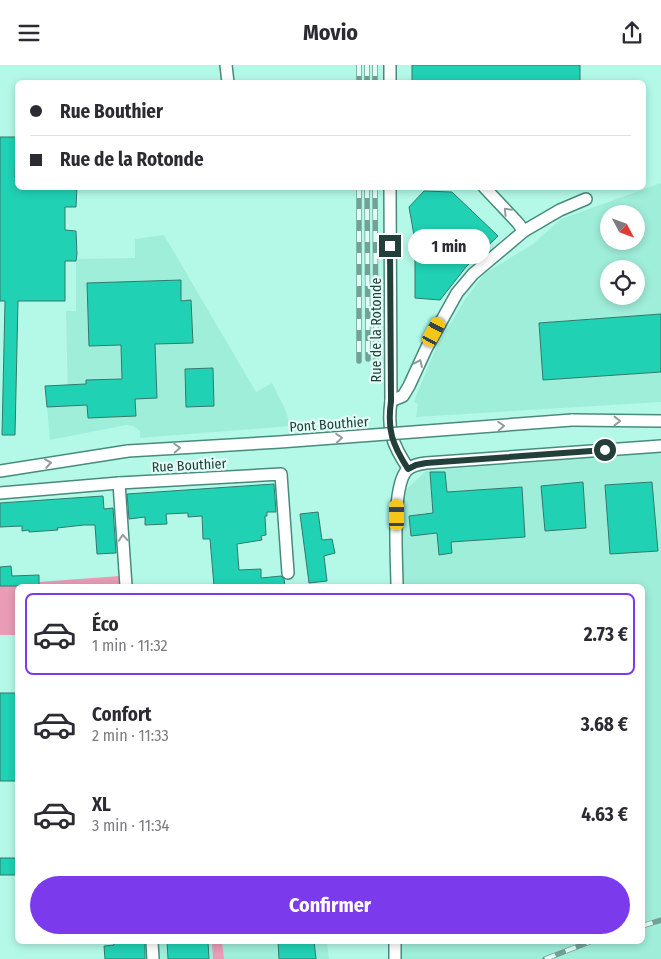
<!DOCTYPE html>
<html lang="fr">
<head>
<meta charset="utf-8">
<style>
  body { margin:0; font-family:"Fira Sans Condensed",sans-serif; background:#f7f7f7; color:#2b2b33; height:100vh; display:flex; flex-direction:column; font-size:19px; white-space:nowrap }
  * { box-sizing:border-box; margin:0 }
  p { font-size:16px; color:#7c7c81 }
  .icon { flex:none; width:28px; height:28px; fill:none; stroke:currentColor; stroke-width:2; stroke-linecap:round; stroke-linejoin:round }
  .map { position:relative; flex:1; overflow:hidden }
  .panel { position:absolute; left:15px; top:519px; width:630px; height:360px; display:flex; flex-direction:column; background:#fff; border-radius:8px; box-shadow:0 2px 8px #0003 }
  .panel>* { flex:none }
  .banner { position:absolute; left:15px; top:15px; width:631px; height:110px; border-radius:8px; box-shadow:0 2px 8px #0003; display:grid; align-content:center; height:110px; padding:0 15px; background:#fff }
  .needle { width:32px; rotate:131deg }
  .controls { position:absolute; left:600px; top:140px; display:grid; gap:10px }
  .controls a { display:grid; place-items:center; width:45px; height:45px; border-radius:50%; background:#fff; box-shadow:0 2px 8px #0003; font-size:25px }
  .end { position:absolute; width:22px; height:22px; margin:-11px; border:6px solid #233f39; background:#fff; box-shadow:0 0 0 2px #fff }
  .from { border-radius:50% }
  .bubble { position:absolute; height:35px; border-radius:18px; background:#fff; box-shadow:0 2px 8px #0003; font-size:16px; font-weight:700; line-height:35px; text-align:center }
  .car { position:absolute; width:15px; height:30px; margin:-15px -8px; border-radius:6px; box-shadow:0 0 4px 1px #0007; background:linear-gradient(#f5c518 24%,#345 0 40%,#f5c518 0 76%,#345 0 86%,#f5c518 0) }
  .banner b { display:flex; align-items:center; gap:18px; height:48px; font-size:19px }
  .banner b+b { border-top:1px solid #e1e1e2 }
  .banner i { width:12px; height:12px; background:#2b2b33 }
  ul { padding:9px 0 0; list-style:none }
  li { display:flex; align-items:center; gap:15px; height:82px; margin:0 10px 8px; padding:0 5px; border:2px solid transparent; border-radius:8px }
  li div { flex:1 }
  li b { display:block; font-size:19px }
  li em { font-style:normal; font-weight:700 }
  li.current { border-color:#7c3aed }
  li>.icon { width:45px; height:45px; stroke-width:1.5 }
  .button { display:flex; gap:10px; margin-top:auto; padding:10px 15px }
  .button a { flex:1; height:58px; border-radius:30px; background:#7c3aed; color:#fff; font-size:20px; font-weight:700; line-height:58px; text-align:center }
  header { display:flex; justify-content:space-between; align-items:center; height:65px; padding:0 15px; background:#fff; font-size:22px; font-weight:700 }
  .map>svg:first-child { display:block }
  .built { fill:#9feeda; fill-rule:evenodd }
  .green { fill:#ea9bb6 }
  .building { fill:#20d1b4; stroke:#35796b }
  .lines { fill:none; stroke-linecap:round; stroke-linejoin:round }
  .minor-casing { stroke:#488b7c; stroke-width:14 }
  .minor { stroke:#fff; stroke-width:11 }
  .rail-casing { stroke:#70a296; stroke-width:5.5 }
  .rail { stroke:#e2fdf5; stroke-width:4; stroke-dasharray:11; stroke-linecap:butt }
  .minor-bridge-casing { stroke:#488b7c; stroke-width:14; stroke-linecap:butt }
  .minor-bridge { stroke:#fff; stroke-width:11 }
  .oneway { stroke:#919f9c }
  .route { stroke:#233f39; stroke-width:6 }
  .labels { text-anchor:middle; stroke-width:4.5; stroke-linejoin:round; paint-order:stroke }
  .street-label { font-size:14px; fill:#233f39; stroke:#e2fdf5 }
</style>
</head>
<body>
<header><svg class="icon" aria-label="menu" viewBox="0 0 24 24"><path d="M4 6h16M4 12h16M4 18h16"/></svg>Movio<svg class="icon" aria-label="share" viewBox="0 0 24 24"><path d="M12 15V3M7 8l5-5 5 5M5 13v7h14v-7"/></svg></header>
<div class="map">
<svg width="661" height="894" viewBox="0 0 661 894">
  <rect width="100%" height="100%" fill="#b4f9e8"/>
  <g class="built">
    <path d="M 661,118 L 661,337 L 416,352 L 418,339 L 414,337 L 416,331 L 435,285 L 464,236 L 484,209 L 533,179 L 561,154 ZM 609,149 L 636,149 L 636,176 L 609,176 ZM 609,204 L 636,204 L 636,231 L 609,231 Z"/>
    <path d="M 164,170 L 256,327 L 272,318 L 286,346 L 290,361 L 140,373 L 140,366 L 133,361 L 126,360 L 50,375 L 47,342 L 68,340 L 66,246 L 76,246 L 76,194 L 135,193 L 135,174 Z"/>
    <path d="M 661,386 L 661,894 L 402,894 L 402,876 L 642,876 L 642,521 L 398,521 L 397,433 L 426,406 Z"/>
    <path d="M 158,876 L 327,876 L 329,894 L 159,894 Z"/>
  </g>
  <g class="green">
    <path d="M 119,511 L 120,521 L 18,521 L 17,570 L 0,570 L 0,520 Z"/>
    <path d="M 212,876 L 222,876 L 224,894 L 213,894 Z"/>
  </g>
  <g class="building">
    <rect x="412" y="0" width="168" height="18"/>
    <path d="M 0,72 L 16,72 L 15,113 L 18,113 L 18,122 L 77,122 L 76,142 L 65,142 L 65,165 L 76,166 L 77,189 L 76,196 L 65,196 L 65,236 L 18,236 L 15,370 L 2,370 L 5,236 L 0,236 Z"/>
    <path d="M 424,126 L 452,127 L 498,171 L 466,202 L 440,235 L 415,233 L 415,176 L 409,142 Z"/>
    <path d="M 181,215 L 181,236 L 191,235 L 193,278 L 155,279 L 157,333 L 135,334 L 136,351 L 88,353 L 87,340 L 47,342 L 45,321 L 86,319 L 86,315 L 122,314 L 121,280 L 89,281 L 87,218 Z"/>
    <path d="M 661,249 L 661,307 L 543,315 L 539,258 Z"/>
    <path d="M 213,303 L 214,341 L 186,342 L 185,304 Z"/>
    <path d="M 430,407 L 445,407 L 447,427 L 522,422 L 525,472 L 451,477 L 452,488 L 439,490 L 437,468 L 411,471 L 409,451 L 433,448 Z"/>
    <path d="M 583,417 L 586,463 L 545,466 L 541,421 Z"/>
    <path d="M 652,417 L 658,486 L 610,489 L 605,420 Z"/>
    <path d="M 274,419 L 276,447 L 267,447 L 267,451 L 265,451 L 266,470 L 261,471 L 262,475 L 237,479 L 239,505 L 261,504 L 261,513 L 281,511 L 284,514 L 285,521 L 214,521 L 210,474 L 203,474 L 202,451 L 188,452 L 188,448 L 166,449 L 167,459 L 145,460 L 145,452 L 129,454 L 127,429 Z"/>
    <path d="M 103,431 L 104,444 L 113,443 L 116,488 L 97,489 L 95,460 L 84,460 L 57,463 L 58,465 L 29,467 L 29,465 L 22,466 L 22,461 L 0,462 L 0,438 Z"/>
    <path d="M 318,447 L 322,475 L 332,474 L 335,488 L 324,491 L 327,516 L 309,518 L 300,449 Z"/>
    <path d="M 11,501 L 12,511 L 39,510 L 39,521 L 0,521 L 0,502 Z"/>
    <rect x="0" y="628" width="18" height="88"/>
    <rect x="0" y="793" width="18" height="17"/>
    <path d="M 121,876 L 145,876 L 145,894 L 105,894 L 104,881 L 114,880 L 113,877 Z"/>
    <path d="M 167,876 L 208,876 L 209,894 L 168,894 Z"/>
    <path d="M 278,876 L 314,876 L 316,894 L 279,894 Z"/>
  </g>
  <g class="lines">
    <defs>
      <g id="minor">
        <path d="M 226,0 L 228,18"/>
        <path d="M 390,0 L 390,18"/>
        <path d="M 390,122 L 391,336 C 387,365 392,379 408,403"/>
        <path d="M 524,166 L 560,145 L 586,134"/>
        <path d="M 391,336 L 403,331 L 409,321 L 427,282 L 457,228 L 473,209 L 524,166 L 517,157 L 484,122"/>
        <path d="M 572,355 L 661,356"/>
        <path d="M 0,406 L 128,386"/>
        <path d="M 119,418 L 126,521"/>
        <path d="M 0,428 L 119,418 L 281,409 L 288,508"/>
        <path d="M 397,521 C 397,496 391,422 407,405 C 412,400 419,399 426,398 L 661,381"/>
        <path d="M 152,876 L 153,894"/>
        <path d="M 395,894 L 395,876"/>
      </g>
    </defs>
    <use href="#minor" class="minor-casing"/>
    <use href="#minor" class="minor"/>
    <defs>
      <g id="rail">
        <path d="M 359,0 L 359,18"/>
        <path d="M 367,0 L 367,18"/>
        <path d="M 375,0 L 375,18"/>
        <path d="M 359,122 L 359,296"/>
        <path d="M 367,122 L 368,294"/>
        <path d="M 375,122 L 376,294"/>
        <path d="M 642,861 L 661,855"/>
        <path d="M 545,894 L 592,876"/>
      </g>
    </defs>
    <use href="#rail" class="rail-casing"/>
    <use href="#rail" class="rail"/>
    <defs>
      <path id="minor-bridge" d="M 128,386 L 280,377 L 572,355"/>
    </defs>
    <use href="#minor-bridge" class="minor-bridge-casing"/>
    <use href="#minor-bridge" class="minor-bridge"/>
  </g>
  <defs><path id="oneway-chevron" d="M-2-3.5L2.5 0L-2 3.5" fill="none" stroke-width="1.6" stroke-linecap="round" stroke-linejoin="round" transform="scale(1.25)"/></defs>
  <g class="oneway">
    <use href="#oneway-chevron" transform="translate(507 146) rotate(-134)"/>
    <use href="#oneway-chevron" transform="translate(419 298) rotate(-66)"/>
    <use href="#oneway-chevron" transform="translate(617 356)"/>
    <use href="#oneway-chevron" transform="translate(501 361) rotate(-4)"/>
    <use href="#oneway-chevron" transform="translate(339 373) rotate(-4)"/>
    <use href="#oneway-chevron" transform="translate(177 383) rotate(-3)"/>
    <use href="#oneway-chevron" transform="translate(48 398) rotate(-9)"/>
    <use href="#oneway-chevron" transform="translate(123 473) rotate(-94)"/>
  </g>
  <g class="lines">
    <path class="route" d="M 390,181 L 391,336 C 387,365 392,379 408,404 L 416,400 L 426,398 L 605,385"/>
  </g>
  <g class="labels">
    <g class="street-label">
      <text transform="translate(376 265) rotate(-90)" y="5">Rue de la Rotonde</text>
      <text transform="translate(329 359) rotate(-4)" y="5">Pont Bouthier</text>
      <text transform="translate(189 400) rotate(-3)" y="5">Rue Bouthier</text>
    </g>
  </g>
</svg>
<div class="controls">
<a><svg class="needle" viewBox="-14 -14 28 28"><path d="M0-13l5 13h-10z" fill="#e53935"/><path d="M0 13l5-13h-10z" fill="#7c7c81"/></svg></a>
<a><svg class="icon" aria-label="locate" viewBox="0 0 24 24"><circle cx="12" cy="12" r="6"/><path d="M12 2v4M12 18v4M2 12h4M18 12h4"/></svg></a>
</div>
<i class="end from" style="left:605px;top:385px"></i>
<i class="end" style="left:390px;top:181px"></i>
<div class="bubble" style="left:408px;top:164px;width:82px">1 min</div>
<i class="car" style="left:434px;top:267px;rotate:28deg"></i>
<i class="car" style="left:397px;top:450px;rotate:0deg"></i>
<div class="banner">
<b><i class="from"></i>Rue Bouthier</b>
<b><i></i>Rue de la Rotonde</b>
</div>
<section class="panel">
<ul>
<li class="current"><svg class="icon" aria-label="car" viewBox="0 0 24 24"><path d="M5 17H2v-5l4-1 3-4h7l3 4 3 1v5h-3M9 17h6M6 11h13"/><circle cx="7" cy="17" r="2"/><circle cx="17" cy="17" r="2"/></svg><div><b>Éco</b><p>1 min · 11:32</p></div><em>2.73 €</em></li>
<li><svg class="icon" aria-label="car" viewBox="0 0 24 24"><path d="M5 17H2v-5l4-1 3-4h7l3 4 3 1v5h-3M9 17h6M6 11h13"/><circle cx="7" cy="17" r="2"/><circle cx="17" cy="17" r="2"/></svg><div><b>Confort</b><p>2 min · 11:33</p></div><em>3.68 €</em></li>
<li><svg class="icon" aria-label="car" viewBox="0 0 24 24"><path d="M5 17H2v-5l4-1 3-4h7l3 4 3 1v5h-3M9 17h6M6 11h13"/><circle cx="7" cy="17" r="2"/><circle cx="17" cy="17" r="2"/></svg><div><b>XL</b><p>3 min · 11:34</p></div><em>4.63 €</em></li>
</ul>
<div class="button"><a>Confirmer</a></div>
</section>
</div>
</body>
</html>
